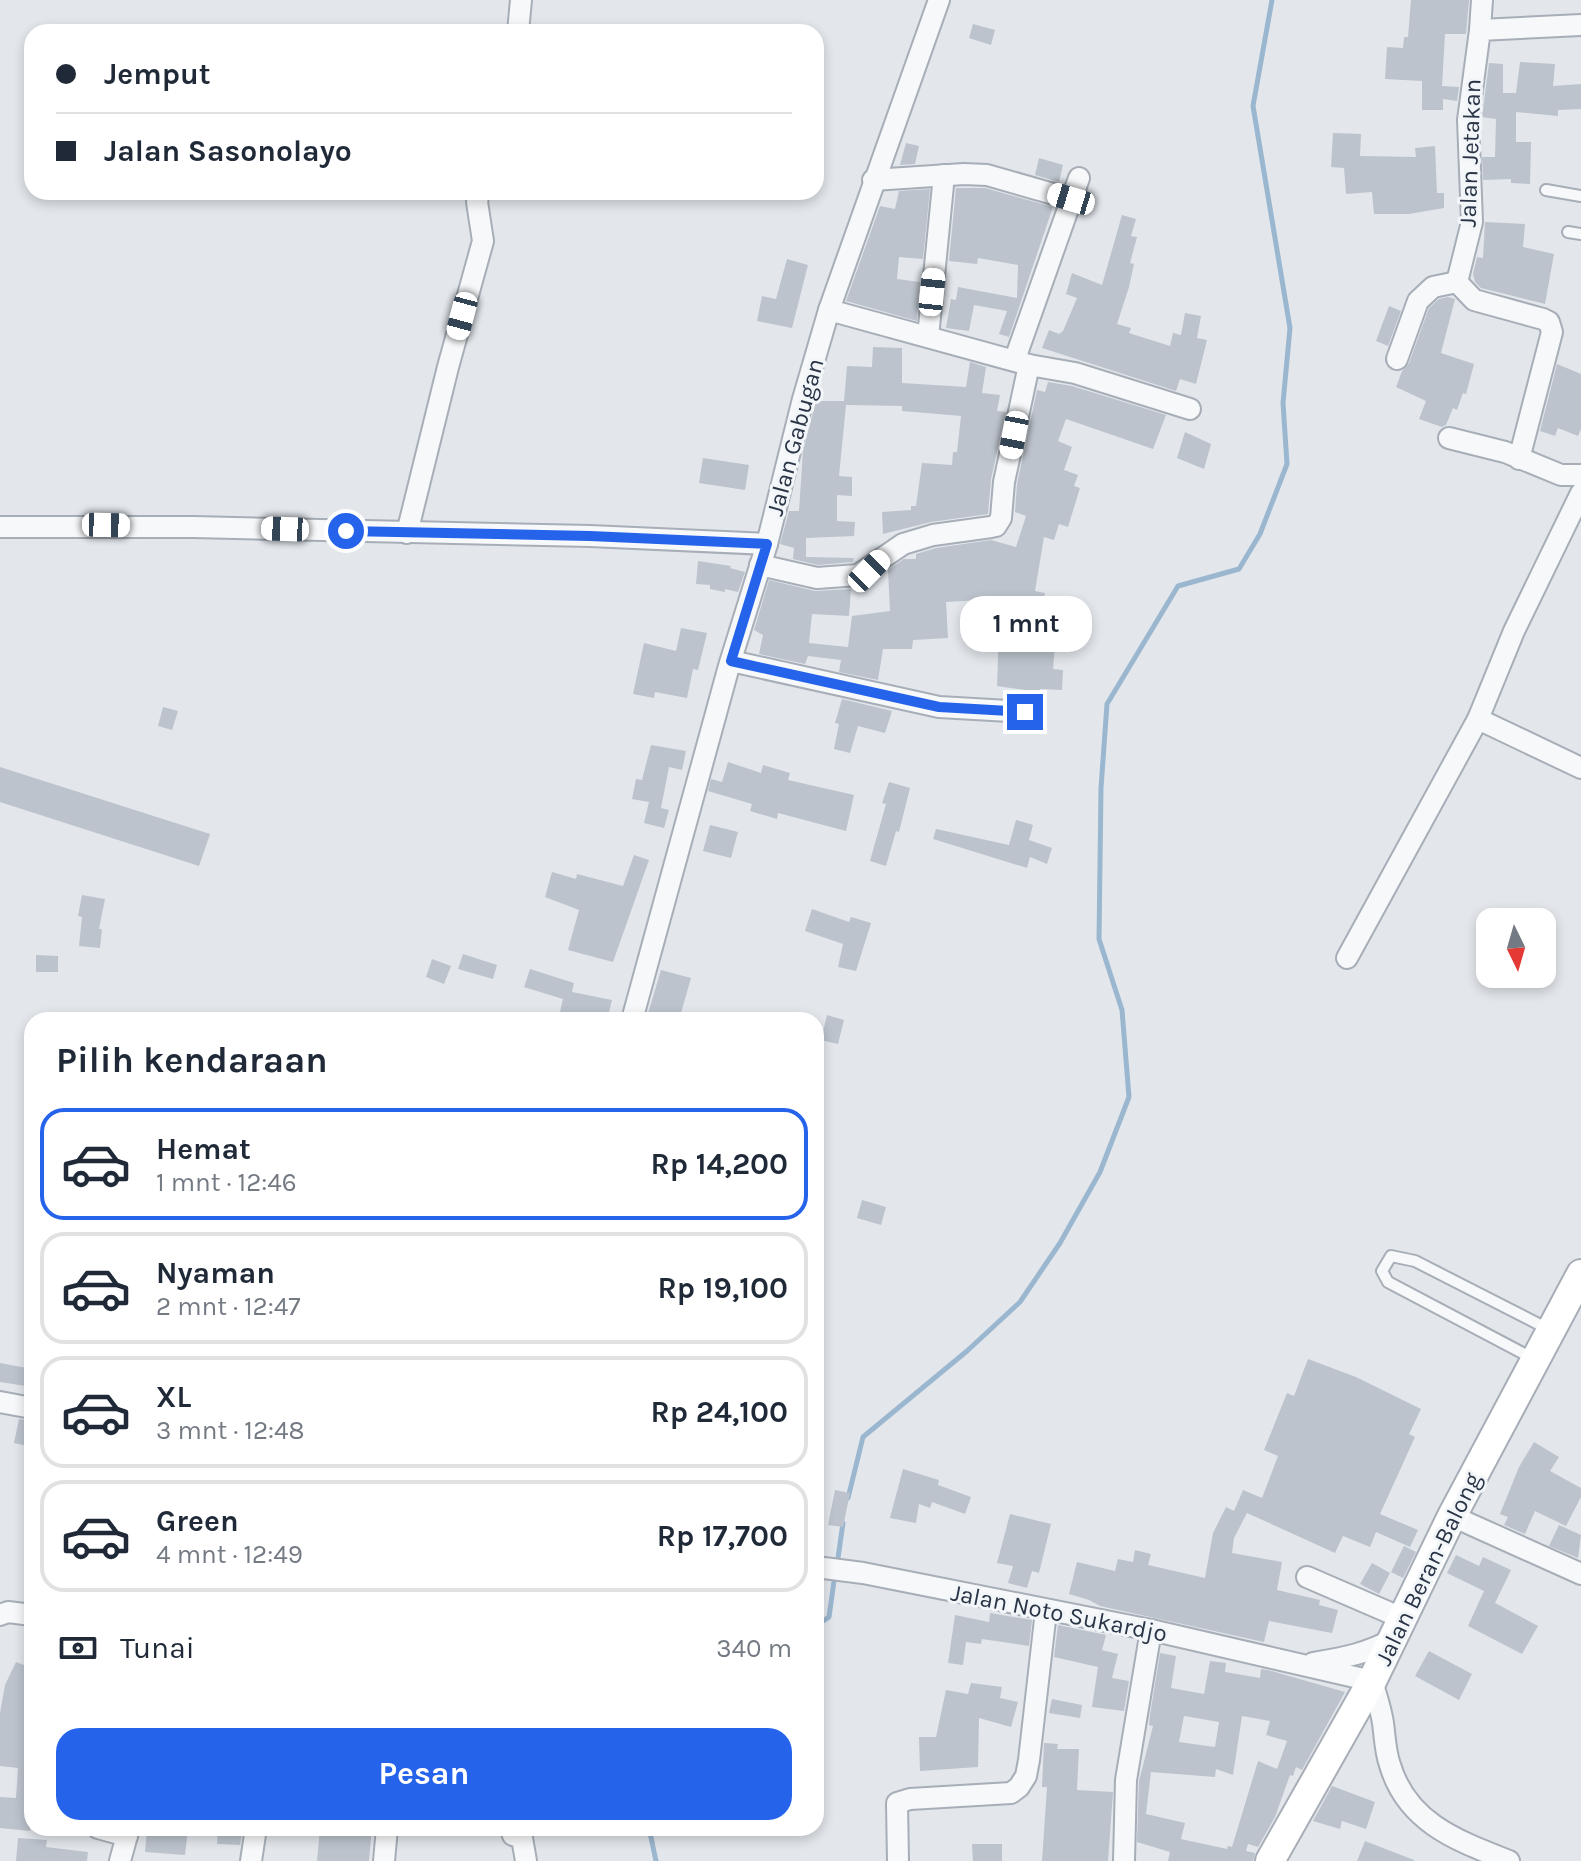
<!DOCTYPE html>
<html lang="id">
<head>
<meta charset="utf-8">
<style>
  body { margin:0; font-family:Karla,sans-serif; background:#f6f6f7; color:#1f2937; height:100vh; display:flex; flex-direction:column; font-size:30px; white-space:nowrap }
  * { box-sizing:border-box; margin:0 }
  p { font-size:26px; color:#747a83 }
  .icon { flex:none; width:44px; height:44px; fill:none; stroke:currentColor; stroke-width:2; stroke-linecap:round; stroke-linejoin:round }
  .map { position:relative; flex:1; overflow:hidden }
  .side { position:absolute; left:24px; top:1012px; width:800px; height:824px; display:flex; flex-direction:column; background:#fff; border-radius:24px; box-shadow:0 4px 12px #0003 }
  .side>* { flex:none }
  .hud { position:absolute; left:24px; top:24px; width:800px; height:176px; border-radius:24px; box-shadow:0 4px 12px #0003; display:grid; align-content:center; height:176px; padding:0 32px; background:#fff }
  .needle { width:52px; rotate:175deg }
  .tools { position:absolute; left:1476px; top:908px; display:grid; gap:16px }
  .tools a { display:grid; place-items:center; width:80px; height:80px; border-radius:16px; background:#fff; box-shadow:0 4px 12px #0003; font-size:40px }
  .end { position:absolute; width:36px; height:36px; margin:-18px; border:10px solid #2563eb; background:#fff; box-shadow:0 0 0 4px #fff }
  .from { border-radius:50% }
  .bubble { position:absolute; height:56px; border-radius:24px; background:#fff; box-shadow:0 4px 12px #0003; font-size:26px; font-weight:700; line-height:56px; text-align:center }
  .car { position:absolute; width:24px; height:48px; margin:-24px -12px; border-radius:10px; box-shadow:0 0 6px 2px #0007; background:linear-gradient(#fff 24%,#345 0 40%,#fff 0 76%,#345 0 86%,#fff 0) }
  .hud b { display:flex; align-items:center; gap:28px; height:76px; font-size:30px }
  .hud b+b { border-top:2px solid #e0e1e3 }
  .hud i { width:20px; height:20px; background:#1f2937 }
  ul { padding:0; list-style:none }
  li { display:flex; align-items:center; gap:24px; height:112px; margin:0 16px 12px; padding:0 16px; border:4px solid #e0e1e3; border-radius:24px }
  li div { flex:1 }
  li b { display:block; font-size:30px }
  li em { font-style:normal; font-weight:700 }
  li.active { border-color:#2563eb }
  li>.icon { width:72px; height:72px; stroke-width:1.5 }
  h2 { padding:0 32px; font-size:36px; line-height:96px }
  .pay { display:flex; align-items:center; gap:20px; height:88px; padding:0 32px; font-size:30px }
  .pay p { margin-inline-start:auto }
  .primary-button { display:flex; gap:16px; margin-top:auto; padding:16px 32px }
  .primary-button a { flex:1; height:92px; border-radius:24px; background:#2563eb; color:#fff; font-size:32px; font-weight:700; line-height:92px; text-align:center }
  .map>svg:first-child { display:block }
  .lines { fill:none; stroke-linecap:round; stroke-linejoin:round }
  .stream { stroke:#9bb7cf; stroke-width:5 }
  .building { fill:#bcc3cc; fill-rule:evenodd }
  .lane-casing { stroke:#a7aeb7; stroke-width:14 }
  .street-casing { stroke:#a7aeb7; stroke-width:24 }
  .secondary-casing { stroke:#a7aeb7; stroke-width:32 }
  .lane { stroke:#f6f8fa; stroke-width:10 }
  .street { stroke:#f6f8fa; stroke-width:20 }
  .secondary { stroke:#fff; stroke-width:28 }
  .route { stroke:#2563eb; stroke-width:10 }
  .labels { text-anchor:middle; stroke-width:6; stroke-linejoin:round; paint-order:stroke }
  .street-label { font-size:24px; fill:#293546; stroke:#f3f6f9 }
</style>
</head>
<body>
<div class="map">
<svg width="1581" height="1861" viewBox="0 0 1581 1861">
  <rect width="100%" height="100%" fill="#e3e7ec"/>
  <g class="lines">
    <g class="stream">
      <path d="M 848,1498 L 863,1437 L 967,1351 L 1020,1302 L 1060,1243 L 1100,1172 L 1129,1097 L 1122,1010 L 1099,939 L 1101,788 L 1107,704 L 1178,586 L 1239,569 L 1260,534 L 1287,464 L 1283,403 L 1290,328 L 1253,106 L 1272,0"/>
      <path d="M 837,1565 L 843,1523"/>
      <path d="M 816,1626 L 829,1617 L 835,1574"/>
      <path d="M 649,1828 L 656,1861"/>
    </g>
  </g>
  <g class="building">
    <path d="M 1411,0 L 1469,0 L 1466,34 L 1445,34 L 1442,86 L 1459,87 L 1457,101 L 1443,99 L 1443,110 L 1422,110 L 1422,81 L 1385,79 L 1387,47 L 1403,48 L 1404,37 L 1408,37 Z"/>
    <path d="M 973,24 L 995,30 L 991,45 L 969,38 Z"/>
    <path d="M 1520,62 L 1555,64 L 1553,86 L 1581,84 L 1581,109 L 1558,110 L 1558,116 L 1516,112 L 1516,142 L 1531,142 L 1530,184 L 1511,183 L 1511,179 L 1483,180 L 1482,157 L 1495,157 L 1496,119 L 1482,117 L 1489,63 L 1503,64 L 1503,93 L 1516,93 Z"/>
    <path d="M 1333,133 L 1361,134 L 1360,156 L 1416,157 L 1415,148 L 1435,146 L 1437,193 L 1444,193 L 1444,208 L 1409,214 L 1374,214 L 1372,192 L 1346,194 L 1344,168 L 1331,167 Z"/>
    <path d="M 906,143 L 919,146 L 915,164 L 900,165 Z"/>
    <path d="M 1039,158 L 1063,165 L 1059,182 L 1035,175 Z"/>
    <path d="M 956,188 L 985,188 L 1053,207 L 1009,337 L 999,334 L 1007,311 L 974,305 L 969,331 L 946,328 L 951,299 L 956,300 L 958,287 L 1017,298 L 1018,265 L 978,258 L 977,264 L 949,261 Z"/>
    <path d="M 930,189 L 923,259 L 899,257 L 897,279 L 920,282 L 917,321 L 846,301 L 880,206 L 895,209 L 899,191 Z"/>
    <path d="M 1122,215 L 1136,219 L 1131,236 L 1137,237 L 1130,263 L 1134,264 L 1129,287 L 1117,324 L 1131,328 L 1129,333 L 1170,346 L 1173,333 L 1181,335 L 1185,313 L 1201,316 L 1197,338 L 1207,340 L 1196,384 L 1180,379 L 1176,391 L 1042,348 L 1049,330 L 1059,334 L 1063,331 L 1077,298 L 1066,294 L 1072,273 L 1102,285 Z"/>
    <path d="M 1485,222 L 1525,224 L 1523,247 L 1554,254 L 1545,304 L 1481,288 L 1475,282 L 1473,274 L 1477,257 L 1483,258 Z"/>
    <path d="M 787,259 L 808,265 L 792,328 L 757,321 L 762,296 L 776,299 Z"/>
    <path d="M 1448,297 L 1455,299 L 1441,353 L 1474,364 L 1466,394 L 1463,393 L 1457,410 L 1453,408 L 1446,425 L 1442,427 L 1419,419 L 1426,401 L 1396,387 L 1402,371 L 1409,363 L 1429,308 L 1439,299 Z"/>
    <path d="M 1389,306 L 1401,311 L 1388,346 L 1376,341 Z"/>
    <path d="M 873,347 L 902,348 L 902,383 L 966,387 L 970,362 L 986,367 L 982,393 L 1000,395 L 997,411 L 1006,412 L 991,479 L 988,514 L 931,522 L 883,534 L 882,512 L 911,510 L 911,506 L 916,506 L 922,463 L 952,465 L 953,452 L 957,452 L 961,416 L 902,411 L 902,406 L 846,405 L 839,476 L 852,477 L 852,496 L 837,495 L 837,521 L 855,522 L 854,536 L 806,538 L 806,557 L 854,558 L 853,562 L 818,565 L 793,559 L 794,548 L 780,544 L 789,511 L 799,511 L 803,451 L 816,401 L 844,401 L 847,366 L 872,367 Z"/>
    <path d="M 1557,364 L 1581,374 L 1581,429 L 1578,436 L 1558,428 L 1555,436 L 1540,431 Z"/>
    <path d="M 1048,382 L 1072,386 L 1166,415 L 1153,449 L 1066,419 L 1058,441 L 1072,447 L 1064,470 L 1078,475 L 1074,486 L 1080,488 L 1068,527 L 1059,524 L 1054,540 L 1044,537 L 1035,591 L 1045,593 L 1039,617 L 1057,621 L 1053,669 L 1063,670 L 1062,690 L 1040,689 L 1040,692 L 997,686 L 999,628 L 991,626 L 997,599 L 946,602 L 948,638 L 913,640 L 912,649 L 883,649 L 878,680 L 839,672 L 841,660 L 808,656 L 805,664 L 759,654 L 763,635 L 754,630 L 769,580 L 815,591 L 851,589 L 849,616 L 812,614 L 809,643 L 848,647 L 852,616 L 890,611 L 888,570 L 904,559 L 916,559 L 916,554 L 936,548 L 991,540 L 1016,547 L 1026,516 L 1015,512 L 1017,484 L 1037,390 L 1045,392 Z"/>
    <path d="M 1185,432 L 1211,444 L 1204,469 L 1177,458 Z"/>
    <path d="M 703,458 L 749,465 L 745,490 L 699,483 Z"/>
    <path d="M 698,561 L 731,566 L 730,568 L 745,572 L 738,592 L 725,589 L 725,592 L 710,589 L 710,585 L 696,584 Z"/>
    <path d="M 681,628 L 707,633 L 698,670 L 693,669 L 687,698 L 655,692 L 654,698 L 633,694 L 644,643 L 676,651 Z"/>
    <path d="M 842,699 L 892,711 L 885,733 L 858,726 L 850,753 L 834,749 L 839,724 L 835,723 Z"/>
    <path d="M 163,707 L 178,711 L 172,730 L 158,726 Z"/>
    <path d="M 651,745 L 686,751 L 682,770 L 669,767 L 661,808 L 669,810 L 664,828 L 644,823 L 649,802 L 632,799 L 636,779 L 642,780 Z"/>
    <path d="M 728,762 L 761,773 L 763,765 L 790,773 L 788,780 L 854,795 L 846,831 L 778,813 L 777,819 L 750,811 L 752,804 L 708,791 L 711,779 L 722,782 Z"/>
    <path d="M 0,767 L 210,834 L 199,866 L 0,802 Z"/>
    <path d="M 889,782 L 910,788 L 899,832 L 896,831 L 886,866 L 870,861 L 886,804 L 882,803 Z"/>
    <path d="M 1016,820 L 1033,825 L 1029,840 L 1052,848 L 1047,864 L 1030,857 L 1027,868 L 933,839 L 936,829 L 1009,845 Z"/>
    <path d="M 710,825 L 738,832 L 731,858 L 703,851 Z"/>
    <path d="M 634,855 L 649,860 L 613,962 L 568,950 L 579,910 L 545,897 L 552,872 L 576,879 L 577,874 L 623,886 Z"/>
    <path d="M 82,895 L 105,899 L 99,929 L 102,929 L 100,948 L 79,946 L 82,917 L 78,916 Z"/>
    <path d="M 812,909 L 849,922 L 851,917 L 871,923 L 856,971 L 838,967 L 843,944 L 805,931 Z"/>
    <path d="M 463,954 L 497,965 L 493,979 L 458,969 Z"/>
    <path d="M 36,955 L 58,956 L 58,972 L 36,972 Z"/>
    <path d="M 432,959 L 451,966 L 444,984 L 426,977 Z"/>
    <path d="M 530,969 L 574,983 L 572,992 L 612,1000 L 608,1016 L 591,1013 L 589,1020 L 558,1020 L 563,999 L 524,987 Z"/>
    <path d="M 661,970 L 691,978 L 679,1020 L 646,1020 Z"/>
    <path d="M 827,1015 L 844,1020 L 838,1044 L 821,1040 Z"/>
    <path d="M 862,1200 L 886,1207 L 881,1225 L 857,1218 Z"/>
    <path d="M 1308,1359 L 1356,1377 L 1421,1409 L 1409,1434 L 1415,1437 L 1380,1514 L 1418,1530 L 1410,1547 L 1376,1532 L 1370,1547 L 1343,1536 L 1335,1553 L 1247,1513 L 1234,1538 L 1232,1553 L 1282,1562 L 1277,1590 L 1320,1600 L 1319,1605 L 1338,1610 L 1332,1633 L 1269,1621 L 1264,1642 L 1100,1606 L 1089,1600 L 1069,1594 L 1077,1562 L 1115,1571 L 1118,1559 L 1133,1562 L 1135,1550 L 1151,1554 L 1148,1565 L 1205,1578 L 1213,1533 L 1226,1507 L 1234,1511 L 1243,1490 L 1262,1498 L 1278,1456 L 1264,1450 L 1287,1393 L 1294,1396 Z"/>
    <path d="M 0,1363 L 32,1369 L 32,1387 L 0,1382 Z"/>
    <path d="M 19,1419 L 32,1421 L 32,1447 L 14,1443 Z"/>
    <path d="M 1534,1442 L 1559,1457 L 1550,1471 L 1581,1488 L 1581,1497 L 1566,1526 L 1535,1511 L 1525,1534 L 1504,1525 L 1508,1517 L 1500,1514 L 1519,1467 Z"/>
    <path d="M 903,1469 L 939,1480 L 938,1485 L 971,1497 L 965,1514 L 932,1502 L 930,1508 L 919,1504 L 916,1523 L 890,1518 Z"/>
    <path d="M 835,1490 L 850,1493 L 843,1527 L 828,1525 Z"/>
    <path d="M 1010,1514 L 1051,1524 L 1039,1573 L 1032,1571 L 1027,1588 L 1008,1583 L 1013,1566 L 997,1563 Z"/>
    <path d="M 1559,1525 L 1581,1535 L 1578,1558 L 1549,1546 Z"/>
    <path d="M 1404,1546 L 1416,1552 L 1403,1578 L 1391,1572 Z"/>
    <path d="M 1456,1555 L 1479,1566 L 1483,1557 L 1511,1570 L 1495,1603 L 1538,1626 L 1522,1654 L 1468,1626 L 1484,1591 L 1447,1573 Z"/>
    <path d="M 1372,1563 L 1390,1573 L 1379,1594 L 1360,1584 Z"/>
    <path d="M 990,1613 L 1032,1620 L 1029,1646 L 982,1639 L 981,1644 L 966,1642 L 963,1665 L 948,1663 L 955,1615 L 989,1622 Z"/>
    <path d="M 1058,1625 L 1106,1635 L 1102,1650 L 1118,1654 L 1112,1678 L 1129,1681 L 1124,1711 L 1092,1707 L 1098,1667 L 1054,1657 Z"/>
    <path d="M 1429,1651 L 1472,1674 L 1459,1700 L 1415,1676 Z"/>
    <path d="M 1160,1653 L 1176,1656 L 1171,1688 L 1204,1694 L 1210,1661 L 1226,1663 L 1225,1672 L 1260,1678 L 1261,1669 L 1268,1670 L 1345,1692 L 1302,1770 L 1296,1767 L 1293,1776 L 1290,1775 L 1275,1817 L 1258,1847 L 1248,1844 L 1246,1851 L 1255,1853 L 1253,1861 L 1168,1861 L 1170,1852 L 1137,1842 L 1139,1781 L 1153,1726 L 1149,1725 L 1150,1715 ZM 1184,1716 L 1219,1722 L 1215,1747 L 1179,1742 ZM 1242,1716 L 1270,1721 L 1266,1735 L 1287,1741 L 1277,1769 L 1258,1761 L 1232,1847 L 1228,1846 L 1227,1849 L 1181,1839 L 1185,1823 L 1146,1814 L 1151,1772 L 1215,1777 L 1216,1769 L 1233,1775 Z"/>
    <path d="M 16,1662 L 32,1668 L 30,1831 L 0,1828 L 0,1797 L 16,1798 L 18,1768 L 0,1766 L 0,1713 L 5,1685 Z"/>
    <path d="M 971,1683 L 1002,1687 L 1000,1698 L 1018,1702 L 1011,1727 L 979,1718 L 978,1767 L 920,1771 L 919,1737 L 936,1737 L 946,1690 L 968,1694 Z"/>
    <path d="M 1052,1699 L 1082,1705 L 1080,1718 L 1049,1713 Z"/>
    <path d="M 1044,1743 L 1058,1744 L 1057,1749 L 1079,1749 L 1077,1790 L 1113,1792 L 1108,1861 L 1042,1861 L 1047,1787 L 1042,1787 Z"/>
    <path d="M 1332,1786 L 1375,1802 L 1366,1829 L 1342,1821 L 1340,1829 L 1313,1821 Z"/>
    <path d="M 162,1828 L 188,1828 L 185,1855 L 145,1852 L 147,1829 L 162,1830 Z"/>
    <path d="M 218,1828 L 243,1828 L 240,1845 L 217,1844 Z"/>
    <path d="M 320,1828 L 372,1828 L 369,1861 L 317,1861 Z"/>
    <path d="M 18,1838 L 47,1840 L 46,1847 L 88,1852 L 87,1861 L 16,1861 Z"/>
    <path d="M 1365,1841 L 1414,1860 L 1414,1861 L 1357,1861 Z"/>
    <path d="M 972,1844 L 1002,1844 L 1002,1861 L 973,1861 Z"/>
  </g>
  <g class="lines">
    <defs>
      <g id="lane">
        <path d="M 1546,190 L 1581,196"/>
        <path d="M 1568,232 L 1581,234"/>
        <path d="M 1534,1359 L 1388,1282 L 1382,1271 L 1391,1256 L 1415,1261 L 1550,1330"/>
      </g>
      <g id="street">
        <path d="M 1480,30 L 1482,0"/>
        <path d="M 518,32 L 521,0"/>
        <path d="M 873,180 L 964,174 L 987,175 L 1071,199"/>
        <path d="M 928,337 L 944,175"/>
        <path d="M 1015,359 L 1079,178"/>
        <path d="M 1397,359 L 1418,301 L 1433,287 L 1457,282"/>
        <path d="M 1029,365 L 1075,373 L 1190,409"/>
        <path d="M 1449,438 L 1505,452 L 1561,475 L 1581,475"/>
        <path d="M 1519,459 L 1552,332 L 1549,322 L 1543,319 L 1474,300 L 1457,282 L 1472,222 L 1468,120 L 1480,30 L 1581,25"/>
        <path d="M 0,527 L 193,527 L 590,536 L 767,544"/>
        <path d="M 407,533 L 448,367 L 483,241 L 477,202 L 479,192"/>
        <path d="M 760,565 L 817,578 L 858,575 L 903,544 L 933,535 L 991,527 L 996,526 L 1001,518 L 1004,482 L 1029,365 L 829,310"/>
        <path d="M 731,661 L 939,707 L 1025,712"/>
        <path d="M 1478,719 L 1514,631 L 1581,493"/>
        <path d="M 1347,958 L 1478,719 L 1581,768"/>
        <path d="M 632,1020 L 729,666 L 767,544 L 803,399 L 829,310 L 939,0"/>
        <path d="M 0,1402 L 32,1408"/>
        <path d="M 1452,1516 L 1581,1574"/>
        <path d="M 816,1567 L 863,1573 L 1151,1630 L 1372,1681 C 1376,1695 1381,1709 1383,1723 C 1385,1737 1385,1751 1390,1765 C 1407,1823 1458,1841 1509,1861"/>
        <path d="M 1307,1577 L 1404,1619"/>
        <path d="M 0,1615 L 8,1612 L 32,1615"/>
        <path d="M 1313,1663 C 1342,1658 1367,1654 1393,1639"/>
        <path d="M 98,1828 L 127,1836"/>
        <path d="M 510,1828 L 513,1835 L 522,1838 L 526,1861"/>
        <path d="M 120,1861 L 129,1828"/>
        <path d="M 251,1861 L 256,1828"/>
        <path d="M 384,1861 L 387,1828"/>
        <path d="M 898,1861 L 897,1803 L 910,1799 L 1011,1793 L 1019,1787 L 1026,1776 L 1029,1760 L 1046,1611"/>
        <path d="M 1124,1861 L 1126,1780 L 1151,1630"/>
      </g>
      <path id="secondary" d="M 1270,1861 L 1372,1681 L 1452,1516 L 1581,1274"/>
    </defs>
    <use href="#lane" class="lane-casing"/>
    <use href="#street" class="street-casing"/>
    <use href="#secondary" class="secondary-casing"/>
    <use href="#lane" class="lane"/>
    <use href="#street" class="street"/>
    <use href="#secondary" class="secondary"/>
  </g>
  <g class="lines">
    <path class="route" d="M 346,531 L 590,536 L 767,544 L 731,661 L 939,707 L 1025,712"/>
  </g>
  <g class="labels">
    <g class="street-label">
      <text transform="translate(1470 153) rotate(-88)" y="8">Jalan Jetakan</text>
      <text transform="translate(795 437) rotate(-75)" y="8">Jalan Gabugan</text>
      <text transform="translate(1428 1569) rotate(-64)" y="8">Jalan Beran-Balong</text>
      <text transform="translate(1059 1613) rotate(11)" y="8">Jalan Noto Sukardjo</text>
    </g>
  </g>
</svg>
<div class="tools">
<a><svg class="needle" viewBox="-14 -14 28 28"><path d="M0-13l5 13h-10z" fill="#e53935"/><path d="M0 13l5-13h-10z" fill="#747a83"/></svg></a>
</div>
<i class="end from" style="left:346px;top:531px"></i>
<i class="end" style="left:1025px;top:712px"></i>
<div class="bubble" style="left:960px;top:596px;width:132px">1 mnt</div>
<i class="car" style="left:1071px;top:199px;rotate:287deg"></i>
<i class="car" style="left:932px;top:292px;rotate:6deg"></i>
<i class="car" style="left:462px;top:316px;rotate:195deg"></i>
<i class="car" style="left:1014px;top:435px;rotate:191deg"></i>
<i class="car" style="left:106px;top:525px;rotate:91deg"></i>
<i class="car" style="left:285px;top:529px;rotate:272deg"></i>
<i class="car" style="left:869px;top:571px;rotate:45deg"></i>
<div class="hud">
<b><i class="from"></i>Jemput</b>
<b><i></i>Jalan Sasonolayo</b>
</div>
<section class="side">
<h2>Pilih kendaraan</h2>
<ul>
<li class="active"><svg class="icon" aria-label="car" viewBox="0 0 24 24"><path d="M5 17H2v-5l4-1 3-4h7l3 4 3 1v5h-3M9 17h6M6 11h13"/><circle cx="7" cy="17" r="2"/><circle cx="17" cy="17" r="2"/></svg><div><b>Hemat</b><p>1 mnt · 12:46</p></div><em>Rp 14,200</em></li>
<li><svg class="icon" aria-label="car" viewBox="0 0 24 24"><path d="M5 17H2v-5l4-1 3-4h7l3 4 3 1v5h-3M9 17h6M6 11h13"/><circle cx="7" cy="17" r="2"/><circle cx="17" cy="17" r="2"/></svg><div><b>Nyaman</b><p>2 mnt · 12:47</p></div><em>Rp 19,100</em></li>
<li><svg class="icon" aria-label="car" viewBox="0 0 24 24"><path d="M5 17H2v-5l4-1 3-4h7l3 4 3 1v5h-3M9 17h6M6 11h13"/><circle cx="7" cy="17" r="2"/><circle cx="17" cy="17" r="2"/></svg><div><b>XL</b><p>3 mnt · 12:48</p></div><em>Rp 24,100</em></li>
<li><svg class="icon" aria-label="car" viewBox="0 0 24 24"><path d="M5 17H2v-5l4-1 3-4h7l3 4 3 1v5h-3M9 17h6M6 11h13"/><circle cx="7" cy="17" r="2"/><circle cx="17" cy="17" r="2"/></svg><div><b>Green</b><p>4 mnt · 12:49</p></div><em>Rp 17,700</em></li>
</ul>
<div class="pay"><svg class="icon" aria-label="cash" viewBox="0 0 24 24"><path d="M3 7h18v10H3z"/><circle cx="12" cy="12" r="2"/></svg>Tunai<p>340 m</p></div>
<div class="primary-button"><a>Pesan</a></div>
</section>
</div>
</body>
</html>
